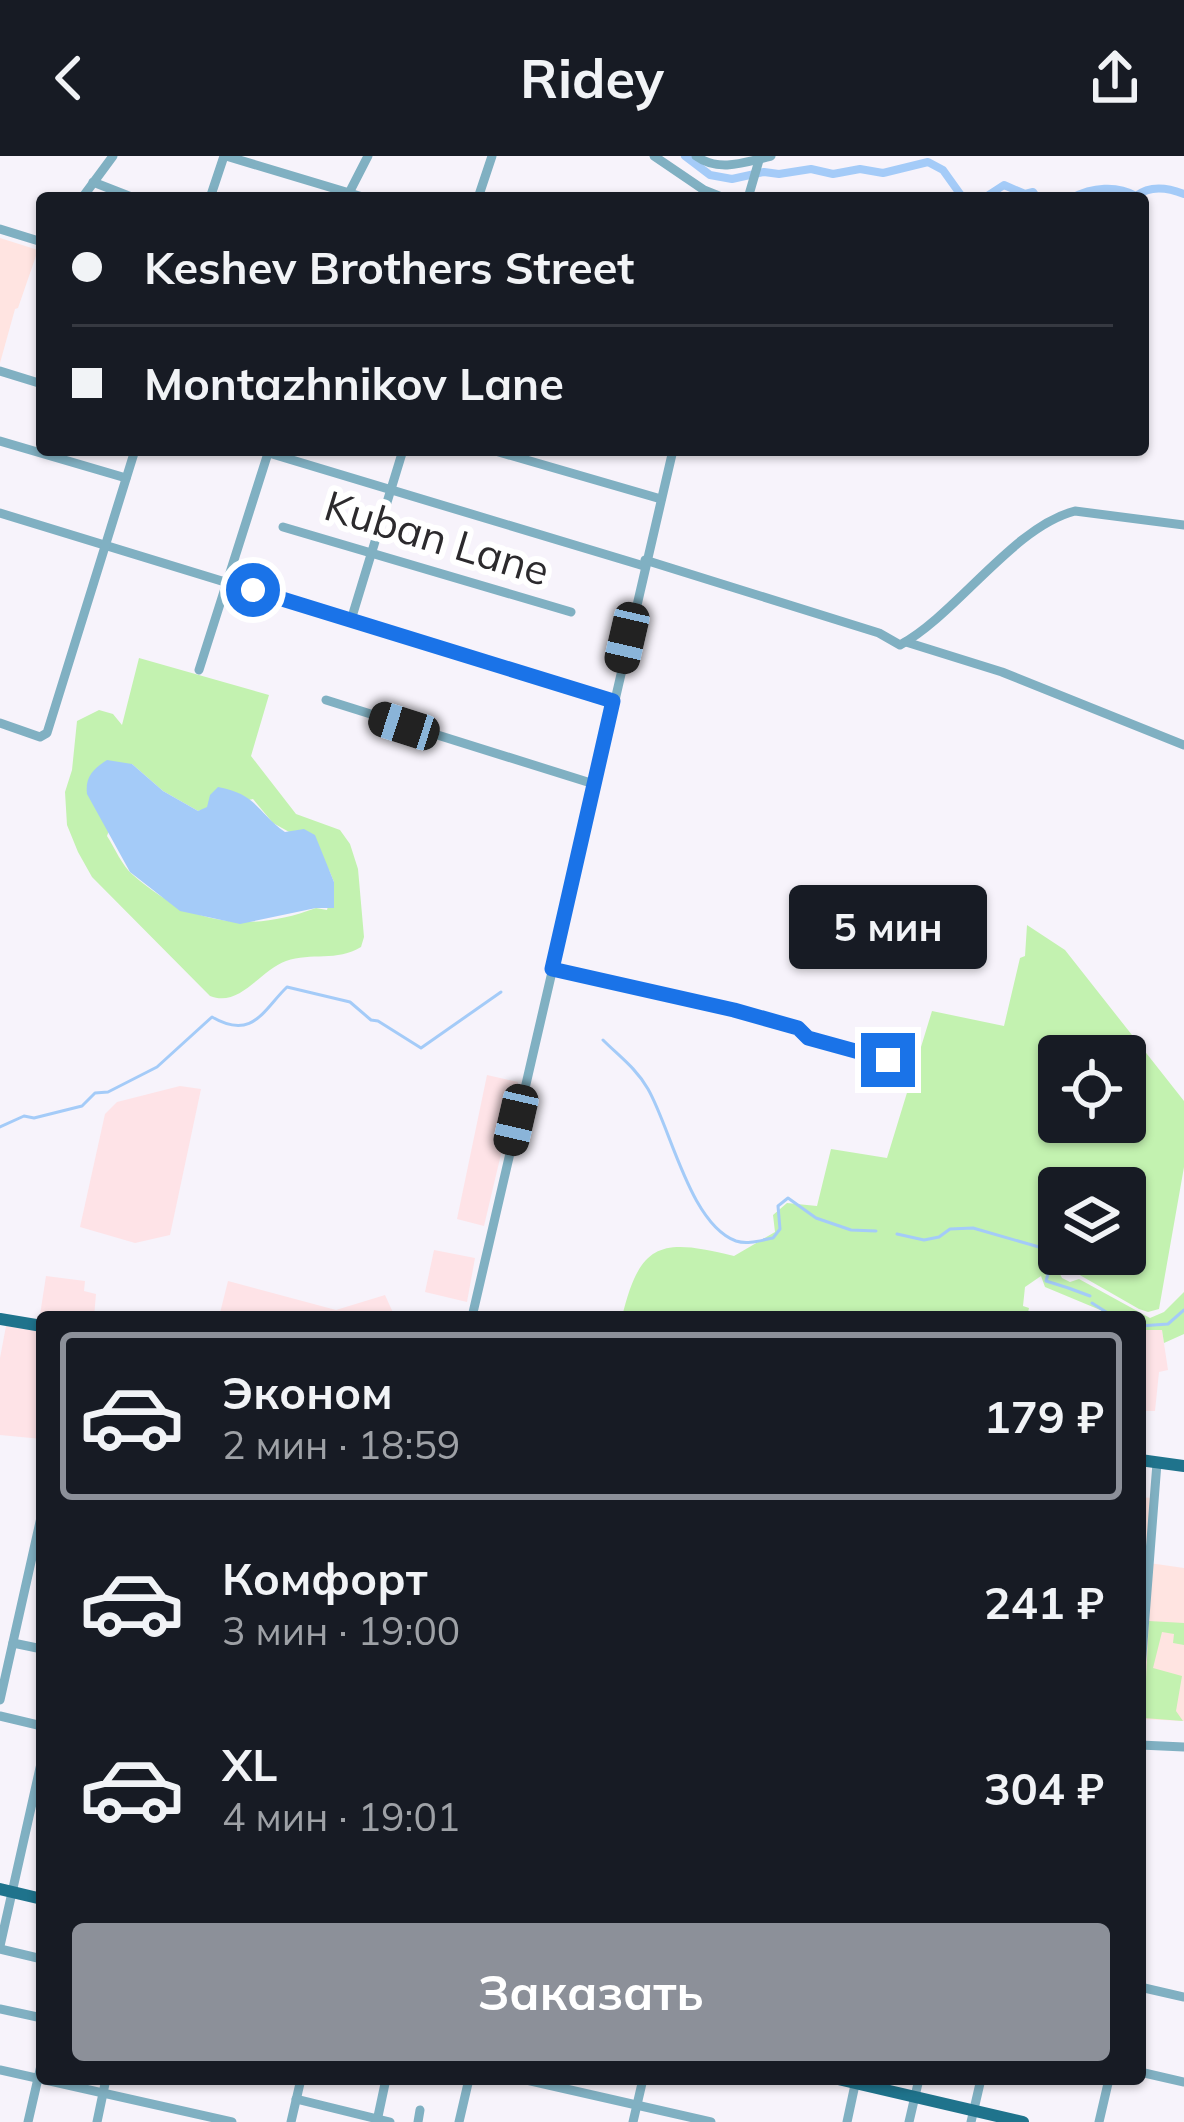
<!DOCTYPE html>
<html lang="ru">
<head>
<meta charset="utf-8">
<style>
  body { margin:0; font-family:Mulish,sans-serif; background:#20242c; color:#f1f3f6; height:100vh; display:flex; flex-direction:column; font-size:45px; white-space:nowrap }
  * { box-sizing:border-box; margin:0 }
  p { font-size:39px; color:#9ea1a6 }
  .icon { flex:none; width:66px; height:66px; fill:none; stroke:currentColor; stroke-width:2; stroke-linecap:round; stroke-linejoin:round }
  .map { position:relative; flex:1; overflow:hidden }
  .details { position:absolute; left:36px; top:1155px; width:1110px; height:774px; display:flex; flex-direction:column; background:#171b24; border-radius:12px; box-shadow:0 3px 9px #0004 }
  .details>* { flex:none }
  .guide { position:absolute; left:36px; top:36px; width:1113px; height:264px; border-radius:12px; box-shadow:0 3px 9px #0004; display:grid; align-content:center; height:264px; padding:0 36px; background:#171b24 }
  .buttons { position:absolute; left:1038px; top:879px; display:grid; gap:24px }
  .buttons a { display:grid; place-items:center; width:108px; height:108px; border-radius:12px; background:#171b24; box-shadow:0 3px 9px #0004; font-size:60px }
  .end { position:absolute; width:54px; height:54px; margin:-27px; border:15px solid #1a73e8; background:#fff; box-shadow:0 0 0 6px #fff }
  .from { border-radius:50% }
  .bubble { position:absolute; height:84px; border-radius:12px; background:#171b24; box-shadow:0 3px 9px #0004; font-size:39px; font-weight:700; line-height:84px; text-align:center }
  .car { position:absolute; width:36px; height:72px; margin:-36px -18px; border-radius:15px; box-shadow:0 0 9px 3px #0007; background:linear-gradient(#222 24%,#8ab4d8 0 40%,#222 0 76%,#8ab4d8 0 86%,#222 0) }
  .guide b { display:flex; align-items:center; gap:42px; height:114px; font-size:45px }
  .guide b+b { border-top:3px solid #363941 }
  .guide i { width:30px; height:30px; background:#f1f3f6 }
  ul { padding:21px 0 0; list-style:none }
  li { display:flex; align-items:center; gap:36px; height:168px; margin:0 24px 18px; padding:0 12px; border:6px solid transparent; border-radius:12px }
  li div { flex:1 }
  li b { display:block; font-size:45px }
  li em { font-style:normal; font-weight:700 }
  li.selected { border-color:#8c9099 }
  li>.icon { width:108px; height:108px; stroke-width:1.5 }
  .cta { display:flex; gap:24px; margin-top:auto; padding:24px 36px }
  .cta a { flex:1; height:138px; border-radius:12px; background:#8c9099; color:#fff; font-size:48px; font-weight:700; line-height:138px; text-align:center }
  header { display:flex; justify-content:space-between; align-items:center; height:156px; padding:0 36px; background:#171b24; font-size:54px; font-weight:700 }
  .map>svg:first-child { display:block }
  .commercial { fill:#fee3e7 }
  .education { fill:#ffe4e1 }
  .green { fill:#c3f2b0; fill-rule:evenodd }
  .water { fill:#a4cbf8 }
  .lines { fill:none; stroke-linecap:round; stroke-linejoin:round }
  .stream { stroke:#a4cbf8; stroke-width:3 }
  .river { stroke:#a4cbf8; stroke-width:8 }
  .minor { stroke:#80b0c2; stroke-width:9 }
  .major { stroke:#1f738c; stroke-width:12 }
  .route { stroke:#1a73e8; stroke-width:15 }
  .labels { text-anchor:middle; stroke-width:12; stroke-linejoin:round; paint-order:stroke }
  .street-label { font-size:42px; fill:#2c2a2d; stroke:#fff }
</style>
</head>
<body>
<header><svg class="icon" aria-label="back" viewBox="0 0 24 24"><path d="M15 5l-7 7 7 7"/></svg>Ridey<svg class="icon" aria-label="share" viewBox="0 0 24 24"><path d="M12 15V3M7 8l5-5 5 5M5 13v7h14v-7"/></svg></header>
<div class="map">
<svg width="1184" height="1966" viewBox="0 0 1184 1966">
  <rect width="100%" height="100%" fill="#f7f3fb"/>
  <g class="commercial">
    <path d="M 487,919 L 518,926 L 484,1070 L 457,1063 Z"/>
    <path d="M 180,930 L 201,933 L 170,1079 L 135,1087 L 80,1071 L 105,958 L 117,946 Z"/>
    <path d="M 434,1094 L 475,1102 L 467,1146 L 425,1136 Z"/>
    <path d="M 46,1120 L 85,1125 L 84,1135 L 96,1138 L 94,1161 L 40,1159 Z"/>
    <path d="M 228,1125 L 336,1154 L 385,1139 L 395,1161 L 219,1161 Z"/>
    <path d="M 6,1170 L 42,1175 L 42,1283 L 0,1279 L 0,1202 Z"/>
    <path d="M 1140,1174 L 1162,1174 L 1168,1214 L 1159,1216 L 1155,1255 L 1140,1255 Z"/>
  </g>
  <g class="education">
    <path d="M 0,82 L 38,94 L 18,152 L 15,153 L 0,207 Z"/>
    <path d="M 1140,1341 L 1152,1342 L 1149,1407 L 1184,1412 L 1184,1565 L 1140,1563 Z"/>
  </g>
  <g class="green">
    <path d="M 139,502 L 269,539 L 251,600 L 296,658 L 340,674 L 350,688 L 358,713 L 364,781 L 361,791 C 337,806 311,796 286,805 C 260,814 240,852 210,840 L 92,721 L 78,696 L 67,669 L 65,636 L 72,614 L 77,565 L 99,554 L 113,558 L 122,569 ZM 132,608 L 163,635 L 198,655 L 253,643 L 273,667 L 291,677 L 329,714 L 334,726 L 327,754 L 316,752 C 246,778 189,768 133,719 C 122,710 115,692 107,680 Z"/>
    <path d="M 1027,769 L 1065,794 L 1184,945 L 1184,1011 L 1159,1153 L 1148,1156 L 1139,1153 L 1071,1114 L 1063,1112 L 1043,1120 L 1059,1116 L 1062,1122 L 1070,1126 L 1079,1123 L 1150,1162 L 1164,1156 L 1184,1136 L 1184,1178 L 1164,1187 L 1162,1174 L 1140,1174 L 1140,1161 L 1105,1161 L 1105,1156 L 1045,1131 L 1041,1120 L 1025,1131 L 1023,1150 L 1029,1152 L 1027,1161 L 622,1161 C 640,1086 661,1082 734,1100 L 775,1076 L 773,1059 L 787,1047 L 817,1050 L 831,993 L 887,1002 L 932,855 L 1004,870 L 1020,802 L 1025,800 ZM 1059,900 L 1125,900 L 1125,966 L 1059,966 ZM 1125,1032 L 1125,1098 L 1059,1098 L 1059,1032 Z"/>
    <path d="M 1149,1465 L 1184,1467 L 1184,1489 L 1173,1487 L 1174,1478 L 1162,1476 L 1153,1512 L 1182,1520 L 1176,1555 L 1183,1565 L 1144,1562 Z"/>
  </g>
  <path class="water" d="M 107,604 L 132,608 L 163,635 L 198,655 L 207,651 L 210,639 L 218,631 C 257,638 257,656 285,676 L 304,673 L 315,679 L 334,726 L 334,752 L 316,752 L 240,768 L 180,755 L 130,716 L 87,638 C 85,621 93,613 107,604 Z"/>
  <g class="lines">
    <g class="stream">
      <path d="M 603,884 C 619,900 636,912 648,933 C 671,973 690,1068 736,1085 C 748,1089 762,1084 773,1082 L 780,1073 L 778,1050 L 788,1042 L 816,1062 L 851,1074 L 876,1075"/>
      <path d="M 0,971 L 24,960 L 34,962 L 82,950 L 95,937 L 108,936 L 157,911 L 212,861 C 253,885 264,853 287,831 L 350,846 L 371,864 L 378,865 L 421,892 L 501,836"/>
      <path d="M 897,1078 L 924,1084 L 939,1081 L 950,1073 L 973,1072 L 1039,1091 L 1050,1111 L 1046,1125 C 1060,1129 1075,1134 1090,1140"/>
      <path d="M 1092,1147 L 1114,1161"/>
      <path d="M 1140,1170 L 1168,1168 L 1184,1154"/>
    </g>
    <g class="river">
      <path d="M 685,0 L 710,19 L 732,23 L 764,16 L 779,18 L 811,13 L 833,18 L 860,13 L 883,17 L 928,6 L 943,14 L 963,42"/>
      <path d="M 984,42 L 1004,29 L 1025,38 L 1033,36 L 1037,42"/>
      <path d="M 1072,42 C 1092,31 1117,29 1136,40 C 1150,29 1169,32 1184,38"/>
    </g>
    <g class="minor">
      <path d="M 226,0 L 366,42"/>
      <path d="M 654,0 L 704,34 L 724,42"/>
      <path d="M 696,0 C 719,17 746,6 771,0"/>
      <path d="M 93,26 L 134,42"/>
      <path d="M 349,37 L 368,0"/>
      <path d="M 82,42 L 113,0"/>
      <path d="M 210,42 L 224,0"/>
      <path d="M 478,42 L 492,0"/>
      <path d="M 748,42 L 760,1"/>
      <path d="M 0,73 L 42,86"/>
      <path d="M 0,215 L 42,228"/>
      <path d="M 0,285 L 126,322"/>
      <path d="M 259,294 L 644,410"/>
      <path d="M 492,294 L 661,343"/>
      <path d="M 0,357 L 613,545"/>
      <path d="M 283,371 L 571,456"/>
      <path d="M 645,404 L 879,477 L 900,489 C 957,458 1013,371 1075,355 L 1184,369"/>
      <path d="M 351,464 L 403,294"/>
      <path d="M 906,486 L 1002,516 L 1184,589"/>
      <path d="M 199,514 L 269,294"/>
      <path d="M 326,544 L 594,628"/>
      <path d="M 0,567 L 40,581 L 47,577 L 135,294"/>
      <path d="M 552,813 L 733,855 L 798,872 L 809,882 L 888,905"/>
      <path d="M 472,1161 L 673,294"/>
      <path d="M 13,1487 L 42,1493"/>
      <path d="M 1140,1525 L 1157,1307"/>
      <path d="M 0,1544 L 42,1357"/>
      <path d="M 0,1560 L 42,1570"/>
      <path d="M 1140,1589 L 1184,1591"/>
      <path d="M 0,1790 L 42,1603"/>
      <path d="M 0,1793 L 42,1803"/>
      <path d="M 1140,1831 L 1184,1841"/>
      <path d="M 0,1853 L 42,1862"/>
      <path d="M 0,1914 L 232,1966"/>
      <path d="M 1140,1916 L 1184,1926"/>
      <path d="M 522,1923 L 711,1966"/>
      <path d="M 296,1943 L 390,1966"/>
      <path d="M 377,1965 L 386,1923"/>
      <path d="M 28,1966 L 42,1905"/>
      <path d="M 97,1966 L 106,1923"/>
      <path d="M 291,1966 L 301,1923"/>
      <path d="M 418,1966 L 420,1954"/>
      <path d="M 459,1966 L 469,1923"/>
      <path d="M 633,1966 L 643,1923"/>
      <path d="M 847,1966 L 856,1924"/>
      <path d="M 909,1966 L 919,1923"/>
      <path d="M 971,1966 L 981,1923"/>
      <path d="M 1099,1966 L 1109,1923"/>
    </g>
    <g class="major">
      <path d="M 0,1163 L 42,1170"/>
      <path d="M 1140,1304 L 1184,1310"/>
      <path d="M 0,1733 L 42,1743"/>
      <path d="M 838,1923 L 1023,1966"/>
    </g>
  </g>
  <g class="lines">
    <path class="route" d="M 253,434 L 613,545 L 552,813 L 734,854 L 798,872 L 808,882 L 888,904"/>
  </g>
  <g class="labels">
    <g class="street-label">
      <text transform="translate(437 382) rotate(17)" y="15">Kuban Lane</text>
    </g>
  </g>
</svg>
<div class="buttons">
<a><svg class="icon" aria-label="locate" viewBox="0 0 24 24"><circle cx="12" cy="12" r="6"/><path d="M12 2v4M12 18v4M2 12h4M18 12h4"/></svg></a>
<a><svg class="icon" aria-label="layers" viewBox="0 0 24 24"><path d="M12 4l9 5-9 5-9-5zM3 14l9 5 9-5"/></svg></a>
</div>
<i class="end from" style="left:253px;top:434px"></i>
<i class="end" style="left:888px;top:904px"></i>
<div class="bubble" style="left:789px;top:729px;width:198px">5 мин</div>
<i class="car" style="left:627px;top:482px;rotate:193deg"></i>
<i class="car" style="left:404px;top:570px;rotate:288deg"></i>
<i class="car" style="left:516px;top:964px;rotate:193deg"></i>
<div class="guide">
<b><i class="from"></i>Keshev Brothers Street</b>
<b><i></i>Montazhnikov Lane</b>
</div>
<section class="details">
<ul>
<li class="selected"><svg class="icon" aria-label="car" viewBox="0 0 24 24"><path d="M5 17H2v-5l4-1 3-4h7l3 4 3 1v5h-3M9 17h6M6 11h13"/><circle cx="7" cy="17" r="2"/><circle cx="17" cy="17" r="2"/></svg><div><b>Эконом</b><p>2 мин · 18:59</p></div><em>179 ₽</em></li>
<li><svg class="icon" aria-label="car" viewBox="0 0 24 24"><path d="M5 17H2v-5l4-1 3-4h7l3 4 3 1v5h-3M9 17h6M6 11h13"/><circle cx="7" cy="17" r="2"/><circle cx="17" cy="17" r="2"/></svg><div><b>Комфорт</b><p>3 мин · 19:00</p></div><em>241 ₽</em></li>
<li><svg class="icon" aria-label="car" viewBox="0 0 24 24"><path d="M5 17H2v-5l4-1 3-4h7l3 4 3 1v5h-3M9 17h6M6 11h13"/><circle cx="7" cy="17" r="2"/><circle cx="17" cy="17" r="2"/></svg><div><b>XL</b><p>4 мин · 19:01</p></div><em>304 ₽</em></li>
</ul>
<div class="cta"><a>Заказать</a></div>
</section>
</div>
</body>
</html>
